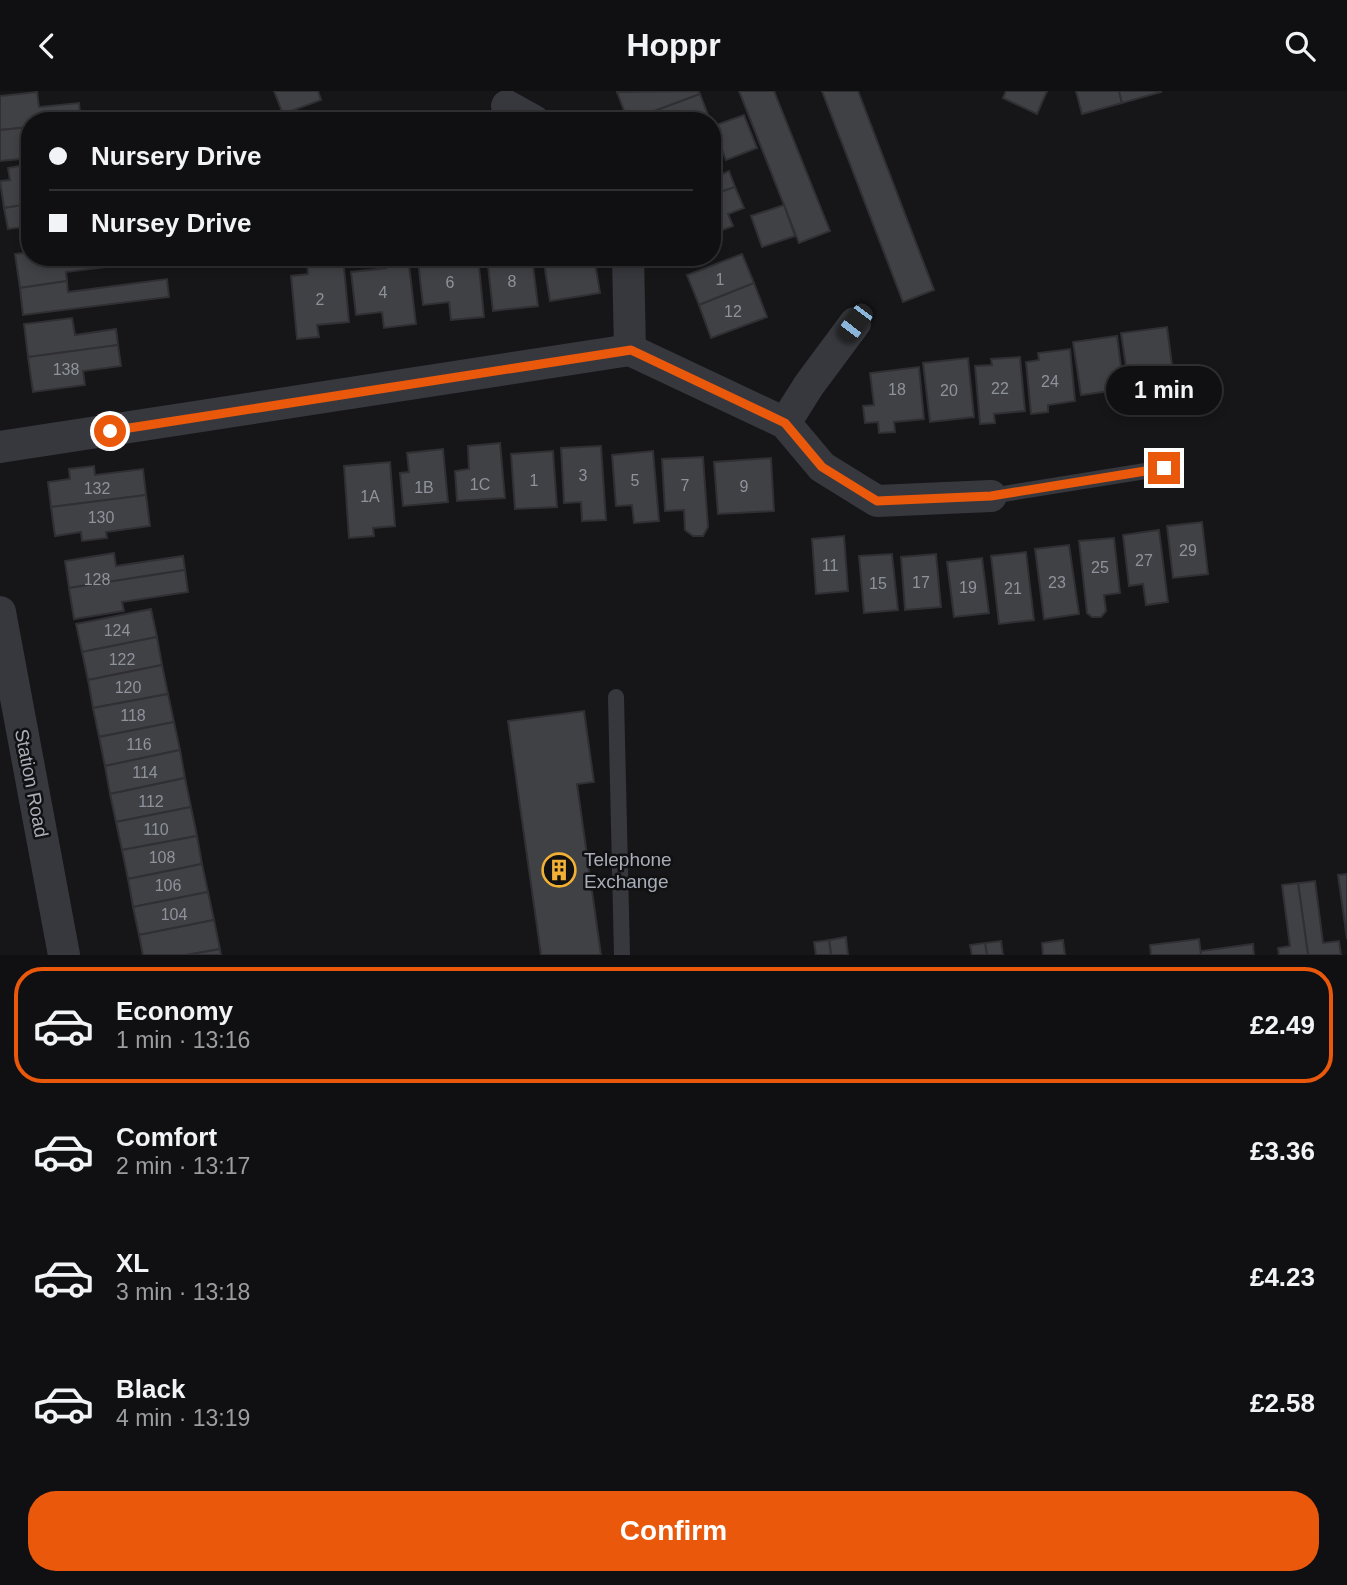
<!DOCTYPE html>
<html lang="en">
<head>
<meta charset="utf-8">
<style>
  body { margin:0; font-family:Helvetica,sans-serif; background:#19191b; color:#f1f3f6; height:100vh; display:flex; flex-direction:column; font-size:26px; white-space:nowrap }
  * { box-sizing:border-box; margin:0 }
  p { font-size:23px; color:#9c9d9f }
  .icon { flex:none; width:38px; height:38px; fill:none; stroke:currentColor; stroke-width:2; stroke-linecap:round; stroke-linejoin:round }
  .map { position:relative; height:864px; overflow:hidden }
  .panel { display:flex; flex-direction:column; background:#101012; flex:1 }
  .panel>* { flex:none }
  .banner { position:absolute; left:21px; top:21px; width:700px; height:154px; border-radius:28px; box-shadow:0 4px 10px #0003,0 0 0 2px #303032; display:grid; align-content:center; height:154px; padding:0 28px; background:#101012 }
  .end { position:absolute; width:32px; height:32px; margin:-16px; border:9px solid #ea580c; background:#fff; box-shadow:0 0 0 4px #fff }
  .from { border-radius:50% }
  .bubble { position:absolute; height:49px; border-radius:24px; background:#101012; box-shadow:0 4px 10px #0003,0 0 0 2px #303032; font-size:23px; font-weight:600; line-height:49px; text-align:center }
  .car { position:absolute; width:21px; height:42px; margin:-21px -10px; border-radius:9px; box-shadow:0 0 5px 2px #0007; background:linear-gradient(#222 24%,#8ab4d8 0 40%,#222 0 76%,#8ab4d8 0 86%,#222 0) }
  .banner b { display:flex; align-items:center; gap:24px; height:66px; font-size:26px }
  .banner b+b { border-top:2px solid #303032 }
  .banner i { width:18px; height:18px; background:#f1f3f6 }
  ul { padding:12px 0 0; list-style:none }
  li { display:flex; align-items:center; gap:21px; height:116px; margin:0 14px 10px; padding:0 14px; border:4px solid transparent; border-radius:28px }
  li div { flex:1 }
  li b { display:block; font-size:26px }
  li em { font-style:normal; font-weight:600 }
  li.active { border-color:#ea580c }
  li>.icon { width:63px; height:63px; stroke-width:1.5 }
  .primary-button { display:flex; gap:14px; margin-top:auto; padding:14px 28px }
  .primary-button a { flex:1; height:80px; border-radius:28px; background:#ea580c; color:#fff; font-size:28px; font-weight:600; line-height:80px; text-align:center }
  header { display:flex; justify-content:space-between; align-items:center; height:91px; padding:0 28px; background:#101012; font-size:32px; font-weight:600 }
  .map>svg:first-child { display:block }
  .building { fill:#404145; stroke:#303034; stroke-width:2 }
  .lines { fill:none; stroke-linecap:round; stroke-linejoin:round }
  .lane { stroke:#37383d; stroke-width:16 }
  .street { stroke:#37383d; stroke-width:32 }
  .route { stroke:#ea580c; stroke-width:9 }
  .labels { text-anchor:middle; stroke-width:5; stroke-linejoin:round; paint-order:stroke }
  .number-label { font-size:16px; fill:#8e929b }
  .street-label { font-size:19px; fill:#a8adb8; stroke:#111113 }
  .poi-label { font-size:19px; fill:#a8adb8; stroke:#111113; text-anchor:start }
</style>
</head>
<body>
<header><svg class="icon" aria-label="back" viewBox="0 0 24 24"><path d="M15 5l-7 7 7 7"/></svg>Hoppr<svg class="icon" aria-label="search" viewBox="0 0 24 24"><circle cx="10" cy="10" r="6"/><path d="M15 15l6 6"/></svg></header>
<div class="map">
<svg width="1347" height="864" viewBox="0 0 1347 864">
  <rect width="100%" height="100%" fill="#161618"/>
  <g class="building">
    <path d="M 274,0 L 318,0 L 321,9 L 283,23 Z"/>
    <path d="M 698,0 L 700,3 L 628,30 L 617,1 Z"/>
    <path d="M 739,0 L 774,0 L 830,140 L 799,152 Z"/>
    <path d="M 822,0 L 858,0 L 934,199 L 903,211 Z"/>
    <path d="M 1006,0 L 1047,0 L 1037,23 L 1003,7 Z"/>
    <path d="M 1076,0 L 1119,0 L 1122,12 L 1082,23 Z"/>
    <path d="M 1119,0 L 1161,0 L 1161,1 L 1122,12 Z"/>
    <path d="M 37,1 L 39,16 L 79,12 L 81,30 L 30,30 L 30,36 L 0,39 L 0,5 Z"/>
    <path d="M 700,3 L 708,24 L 693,30 L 628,30 Z"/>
    <path d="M 484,21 L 485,30 L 424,30 L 424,27 Z"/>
    <path d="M 744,24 L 757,57 L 726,69 L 713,35 Z"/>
    <path d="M 30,36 L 30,67 L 0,70 L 0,39 Z"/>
    <path d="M 30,73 L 30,113 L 4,117 L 0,90 L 10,89 L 8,77 Z"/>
    <path d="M 729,80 L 735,96 L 712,104 L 712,83 L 714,87 Z"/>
    <path d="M 735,96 L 744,117 L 728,123 L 733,135 L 712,143 L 712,104 Z"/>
    <path d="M 30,113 L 30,151 L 26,152 L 23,136 L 8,138 L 4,117 Z"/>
    <path d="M 784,114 L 795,145 L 762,156 L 751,125 Z"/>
    <path d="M 30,161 L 30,166 L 137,166 L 138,172 L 66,181 L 67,190 L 20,197 L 15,163 Z"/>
    <path d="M 742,163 L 754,192 L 699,214 L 687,184 Z"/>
    <path d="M 307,166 L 343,166 L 349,231 L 317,234 L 319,246 L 297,248 L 291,185 L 308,183 Z"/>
    <path d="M 408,166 L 416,233 L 384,237 L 382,221 L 356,224 L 351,181 L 386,177 L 385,166 Z"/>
    <path d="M 452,166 L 478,166 L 484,226 L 451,229 L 449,211 L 423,214 L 418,170 Z"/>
    <path d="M 487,166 L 532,166 L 538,215 L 493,220 Z"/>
    <path d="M 543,166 L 594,166 L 600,202 L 550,210 Z"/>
    <path d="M 167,188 L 169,206 L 23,224 L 20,197 L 67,190 L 68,201 Z"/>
    <path d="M 754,192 L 767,226 L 711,247 L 699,214 Z"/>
    <path d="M 72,227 L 75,244 L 116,238 L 118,254 L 28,266 L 24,233 Z"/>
    <path d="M 1167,236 L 1174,290 L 1129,296 L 1121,242 Z"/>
    <path d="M 1117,245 L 1124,298 L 1081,304 L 1073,251 Z"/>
    <path d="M 118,254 L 121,275 L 83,280 L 85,294 L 33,301 L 28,266 Z"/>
    <path d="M 1070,258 L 1075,310 L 1048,314 L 1048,321 L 1031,323 L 1026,271 L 1039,269 L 1038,262 Z"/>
    <path d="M 1020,266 L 1025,320 L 994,323 L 995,332 L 980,333 L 975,275 L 992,274 L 991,268 Z"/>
    <path d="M 968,267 L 974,326 L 930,331 L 923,272 Z"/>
    <path d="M 919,276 L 924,328 L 894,331 L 895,341 L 879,342 L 878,331 L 865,332 L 863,315 L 874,314 L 870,282 Z"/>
    <path d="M 500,352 L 505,407 L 457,410 L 455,380 L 469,378 L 468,355 Z"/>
    <path d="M 601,355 L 606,429 L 582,430 L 581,411 L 564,412 L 561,357 Z"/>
    <path d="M 443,358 L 448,411 L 403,415 L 400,382 L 409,381 L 407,362 Z"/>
    <path d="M 553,360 L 557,416 L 515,418 L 511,363 Z"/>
    <path d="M 653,360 L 659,430 L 634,432 L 632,414 L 616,415 L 612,364 Z"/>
    <path d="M 703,366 L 708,436 L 703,445 L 693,445 L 685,439 L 684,419 L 665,420 L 662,368 Z"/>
    <path d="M 771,367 L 774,420 L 718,423 L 714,371 Z"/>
    <path d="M 390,371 L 395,435 L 373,437 L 374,445 L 349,447 L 344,375 Z"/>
    <path d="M 94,375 L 95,384 L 143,378 L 146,404 L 51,416 L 48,391 L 70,388 L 69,378 Z"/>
    <path d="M 146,404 L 150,435 L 106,441 L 107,447 L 82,450 L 81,441 L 55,445 L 51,416 Z"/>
    <path d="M 1202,431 L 1208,483 L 1173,487 L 1167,435 Z"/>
    <path d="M 1159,439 L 1168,511 L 1146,514 L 1143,493 L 1129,495 L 1123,444 Z"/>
    <path d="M 844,445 L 848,500 L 816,503 L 812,448 Z"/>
    <path d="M 1114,447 L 1120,502 L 1104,504 L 1106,520 L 1101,526 L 1092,526 L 1087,522 L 1079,450 Z"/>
    <path d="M 1069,454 L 1079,523 L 1044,528 L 1035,458 Z"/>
    <path d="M 1026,461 L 1034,529 L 999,533 L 991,465 Z"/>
    <path d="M 114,462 L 116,475 L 183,465 L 185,479 L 69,497 L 65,470 Z"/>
    <path d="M 892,463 L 898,519 L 864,522 L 859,465 Z"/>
    <path d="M 936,463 L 941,516 L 905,519 L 901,466 Z"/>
    <path d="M 982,467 L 989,522 L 954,526 L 947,471 Z"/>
    <path d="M 185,479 L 188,501 L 122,511 L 124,520 L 74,528 L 69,497 Z"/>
    <path d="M 151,518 L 157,546 L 82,561 L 76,533 Z"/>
    <path d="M 157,546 L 162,574 L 88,589 L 82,561 Z"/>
    <path d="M 162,574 L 168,603 L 93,617 L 88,589 Z"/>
    <path d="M 168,603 L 174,631 L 99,646 L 93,617 Z"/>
    <path d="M 584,620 L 594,691 L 577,693 L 601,864 L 541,864 L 508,630 Z"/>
    <path d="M 174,631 L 180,659 L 105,675 L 99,646 Z"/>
    <path d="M 180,659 L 185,687 L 110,703 L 105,675 Z"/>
    <path d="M 185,687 L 191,716 L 116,731 L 110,703 Z"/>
    <path d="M 191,716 L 197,745 L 122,759 L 116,731 Z"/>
    <path d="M 197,745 L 202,773 L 128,788 L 122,759 Z"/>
    <path d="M 202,773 L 208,801 L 133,816 L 128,788 Z"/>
    <path d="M 1347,783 L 1347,848 L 1338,784 Z"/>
    <path d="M 1315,790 L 1323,852 L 1339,850 L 1341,864 L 1308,864 L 1298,792 Z"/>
    <path d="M 1298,792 L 1308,864 L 1279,864 L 1278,857 L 1290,855 L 1282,794 Z"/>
    <path d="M 208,801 L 214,829 L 139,844 L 133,816 Z"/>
    <path d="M 214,829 L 220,858 L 187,864 L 143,864 L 139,844 Z"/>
    <path d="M 846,846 L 848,864 L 831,864 L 829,849 Z"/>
    <path d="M 1199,848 L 1201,864 L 1151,864 L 1150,854 Z"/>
    <path d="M 829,849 L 831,864 L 816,864 L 814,851 Z"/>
    <path d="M 1063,849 L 1065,864 L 1043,864 L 1042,852 Z"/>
    <path d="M 1001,850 L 1003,864 L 987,864 L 985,852 Z"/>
    <path d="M 985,852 L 987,864 L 972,864 L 970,854 Z"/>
    <path d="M 1253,853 L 1254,864 L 1201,864 L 1201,860 Z"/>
    <path d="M 220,858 L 221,864 L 187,864 Z"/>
  </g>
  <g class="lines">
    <g class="lane">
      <path d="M 991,405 L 1164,377"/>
      <path d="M 616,606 L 622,864"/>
    </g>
    <g class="street">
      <path d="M 507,15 L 534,30"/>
      <path d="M 628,166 L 630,259"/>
      <path d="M 785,332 L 809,294 L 855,232"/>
      <path d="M 0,356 L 630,259 L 785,332 L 822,376 L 877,410 L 991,405"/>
      <path d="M 0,521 L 64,864"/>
    </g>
  </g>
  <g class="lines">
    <path class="route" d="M 110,340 L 631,259 L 785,332 L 822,376 L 877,410 L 991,405 L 1164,377"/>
  </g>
  <defs>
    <symbol id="building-ring" viewBox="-11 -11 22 22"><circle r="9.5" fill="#111113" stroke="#f2b134" stroke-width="1.5"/><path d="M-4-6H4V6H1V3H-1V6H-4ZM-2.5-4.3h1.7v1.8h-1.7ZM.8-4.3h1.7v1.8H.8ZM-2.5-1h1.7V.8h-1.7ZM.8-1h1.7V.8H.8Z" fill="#f2b134"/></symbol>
  </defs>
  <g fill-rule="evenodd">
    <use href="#building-ring" x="540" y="760" width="38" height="38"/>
  </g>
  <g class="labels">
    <g class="number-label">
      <text x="720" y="194">1</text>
      <text x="512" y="196">8</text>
      <text x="450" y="197">6</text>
      <text x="383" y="207">4</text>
      <text x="320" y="214">2</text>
      <text x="733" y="226">12</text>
      <text x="66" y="284">138</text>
      <text x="1050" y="296">24</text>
      <text x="1000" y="303">22</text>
      <text x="897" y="304">18</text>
      <text x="949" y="305">20</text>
      <text x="583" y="390">3</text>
      <text x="534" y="395">1</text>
      <text x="635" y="395">5</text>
      <text x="480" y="399">1C</text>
      <text x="685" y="400">7</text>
      <text x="744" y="401">9</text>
      <text x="424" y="402">1B</text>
      <text x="97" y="403">132</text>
      <text x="370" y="411">1A</text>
      <text x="101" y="432">130</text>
      <text x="1188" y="465">29</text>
      <text x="1144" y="475">27</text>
      <text x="830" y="480">11</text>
      <text x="1100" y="482">25</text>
      <text x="97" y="494">128</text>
      <text x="921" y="497">17</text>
      <text x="1057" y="497">23</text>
      <text x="878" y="498">15</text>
      <text x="968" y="502">19</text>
      <text x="1013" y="503">21</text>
      <text x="117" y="545">124</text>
      <text x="122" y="574">122</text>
      <text x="128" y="602">120</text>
      <text x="133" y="630">118</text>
      <text x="139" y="659">116</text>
      <text x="145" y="687">114</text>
      <text x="151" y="716">112</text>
      <text x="156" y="744">110</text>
      <text x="162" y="772">108</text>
      <text x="168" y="800">106</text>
      <text x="174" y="829">104</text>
    </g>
    <g class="street-label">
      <text transform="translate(32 692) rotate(79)" y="7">Station Road</text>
    </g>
    <g class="poi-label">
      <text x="584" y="775">Telephone<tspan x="584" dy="22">Exchange</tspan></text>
    </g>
  </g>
</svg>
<i class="end from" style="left:110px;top:340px"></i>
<i class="end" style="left:1164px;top:377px"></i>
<div class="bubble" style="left:1106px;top:275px;width:116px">1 min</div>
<i class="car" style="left:855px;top:232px;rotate:217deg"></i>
<div class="banner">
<b><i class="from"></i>Nursery Drive</b>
<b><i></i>Nursey Drive</b>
</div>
</div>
<section class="panel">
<ul>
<li class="active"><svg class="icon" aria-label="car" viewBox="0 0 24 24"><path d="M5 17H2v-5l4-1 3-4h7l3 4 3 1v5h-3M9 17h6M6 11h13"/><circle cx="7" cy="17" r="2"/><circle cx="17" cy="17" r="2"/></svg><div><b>Economy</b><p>1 min · 13:16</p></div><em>£2.49</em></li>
<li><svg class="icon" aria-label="car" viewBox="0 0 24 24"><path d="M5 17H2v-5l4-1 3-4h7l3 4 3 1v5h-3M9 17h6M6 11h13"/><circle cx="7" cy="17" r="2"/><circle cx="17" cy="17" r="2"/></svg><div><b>Comfort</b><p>2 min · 13:17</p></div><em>£3.36</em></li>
<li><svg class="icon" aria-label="car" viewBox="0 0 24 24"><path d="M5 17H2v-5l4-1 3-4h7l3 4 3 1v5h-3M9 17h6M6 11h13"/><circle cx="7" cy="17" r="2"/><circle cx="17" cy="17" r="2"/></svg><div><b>XL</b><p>3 min · 13:18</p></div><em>£4.23</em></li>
<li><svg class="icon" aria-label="car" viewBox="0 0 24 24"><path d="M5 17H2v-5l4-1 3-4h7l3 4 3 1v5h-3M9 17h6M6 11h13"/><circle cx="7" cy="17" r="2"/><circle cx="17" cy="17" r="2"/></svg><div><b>Black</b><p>4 min · 13:19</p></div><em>£2.58</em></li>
</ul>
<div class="primary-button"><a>Confirm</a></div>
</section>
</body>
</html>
